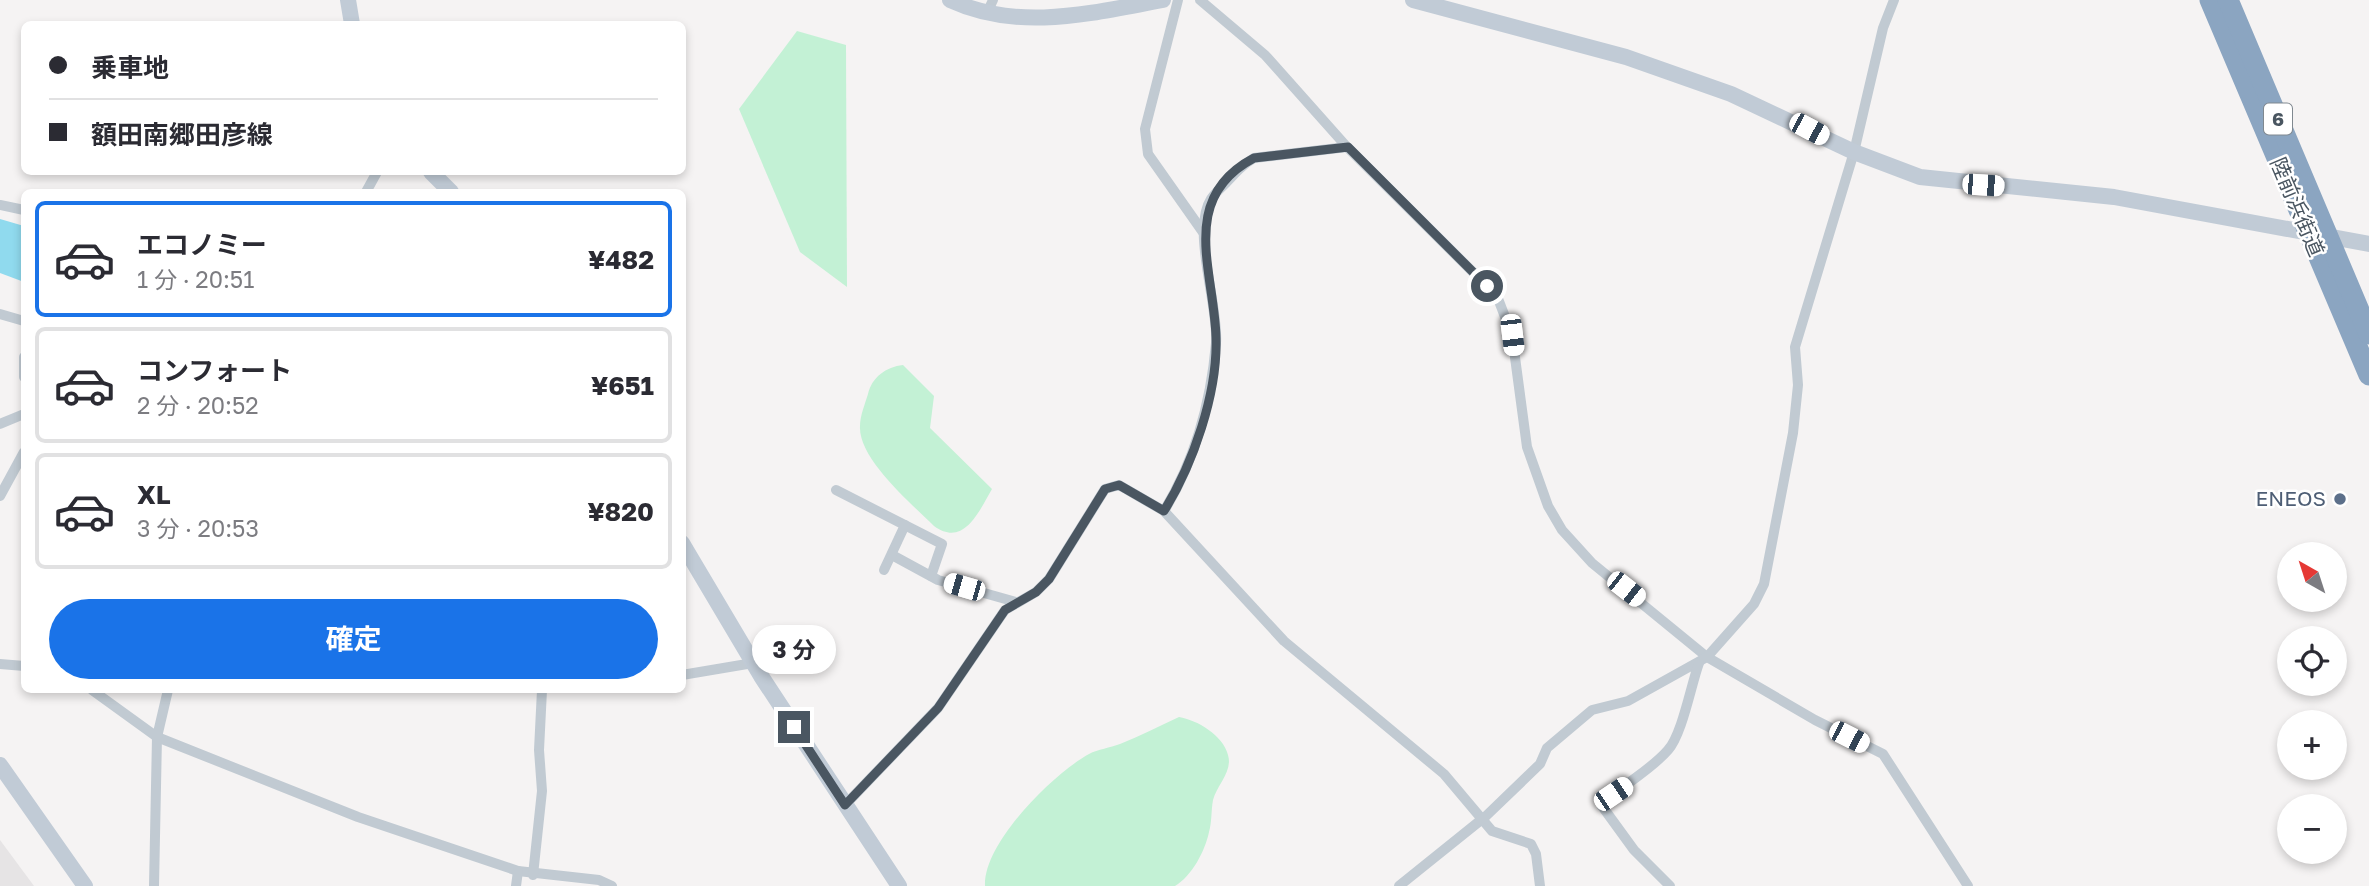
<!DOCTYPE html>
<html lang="ja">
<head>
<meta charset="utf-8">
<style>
  body { margin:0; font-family:"Golos Text","Noto Sans JP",sans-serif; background:#f2f2f3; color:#2b2b33; height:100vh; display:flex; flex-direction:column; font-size:26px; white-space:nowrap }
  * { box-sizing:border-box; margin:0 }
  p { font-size:23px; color:#7c7c81 }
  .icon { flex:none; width:38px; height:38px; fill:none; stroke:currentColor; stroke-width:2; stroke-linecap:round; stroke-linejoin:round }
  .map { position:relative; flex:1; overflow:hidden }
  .side { position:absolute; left:21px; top:189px; width:665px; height:504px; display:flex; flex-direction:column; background:#fff; border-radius:10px; box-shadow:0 4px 10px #0003 }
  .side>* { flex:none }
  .guide { position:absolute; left:21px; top:21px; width:665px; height:154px; border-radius:10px; box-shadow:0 4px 10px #0003; display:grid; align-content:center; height:154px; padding:0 28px; background:#fff }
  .needle { width:46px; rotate:321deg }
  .fabs { position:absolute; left:2277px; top:542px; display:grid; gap:14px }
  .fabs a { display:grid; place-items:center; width:70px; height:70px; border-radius:50%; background:#fff; box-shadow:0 4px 10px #0003; font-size:35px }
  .end { position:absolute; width:32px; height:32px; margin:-16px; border:9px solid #4a5661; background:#fff; box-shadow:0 0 0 4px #fff }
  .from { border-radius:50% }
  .bubble { position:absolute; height:49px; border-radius:24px; background:#fff; box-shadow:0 4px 10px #0003; font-size:23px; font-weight:700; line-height:49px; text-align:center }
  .car { position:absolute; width:21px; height:42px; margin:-21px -10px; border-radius:9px; box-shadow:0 0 5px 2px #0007; background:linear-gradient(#fff 24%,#345 0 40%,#fff 0 76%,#345 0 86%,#fff 0) }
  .guide b { display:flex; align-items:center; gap:24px; height:66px; font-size:26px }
  .guide b+b { border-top:2px solid #e1e1e2 }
  .guide i { width:18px; height:18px; background:#2b2b33 }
  ul { padding:12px 0 0; list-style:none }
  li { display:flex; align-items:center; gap:21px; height:116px; margin:0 14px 10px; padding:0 14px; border:4px solid #e1e1e2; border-radius:10px }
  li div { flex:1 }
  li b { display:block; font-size:26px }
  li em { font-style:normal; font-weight:700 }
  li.on { border-color:#1a73e8 }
  li>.icon { width:63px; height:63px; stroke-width:1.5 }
  .primary-button { display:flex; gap:14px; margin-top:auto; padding:14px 28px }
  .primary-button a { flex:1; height:80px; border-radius:42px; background:#1a73e8; color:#fff; font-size:28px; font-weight:700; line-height:80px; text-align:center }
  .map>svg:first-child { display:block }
  .education { fill:#e6e4e5 }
  .green { fill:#c3f1d5 }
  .water { fill:#90daee }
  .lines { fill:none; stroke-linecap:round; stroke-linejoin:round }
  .street { stroke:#c1cad2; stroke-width:10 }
  .secondary { stroke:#c1cbd6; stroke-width:16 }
  .highway { stroke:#8ba5c1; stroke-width:21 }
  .route { stroke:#4a5661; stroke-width:9 }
  .service-dot { fill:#5c6f8a; stroke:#fff; stroke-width:2.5 }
  .labels { text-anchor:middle; stroke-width:5; stroke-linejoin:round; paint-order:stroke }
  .shield { fill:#fff; stroke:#808990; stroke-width:2 }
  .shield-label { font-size:19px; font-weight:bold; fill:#4a5661 }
  .street-label { font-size:21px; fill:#4a5661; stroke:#fff }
  .service-label { font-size:21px; fill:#4e5e75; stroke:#fff; text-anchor:end }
</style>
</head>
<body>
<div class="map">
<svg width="2369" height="886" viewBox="0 0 2369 886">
  <rect width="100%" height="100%" fill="#f5f3f3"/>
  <path class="education" d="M 0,840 L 34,886 L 0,886 Z"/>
  <g class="green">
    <path d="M 797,31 L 846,45 L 847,287 L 800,252 L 739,109 Z"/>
    <path d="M 903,365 L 934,396 L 930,428 L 992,489 C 979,511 964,548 934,526 C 912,504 858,459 860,426 C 860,416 865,404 868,394 C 872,377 886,367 903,365 Z"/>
    <path d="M 1179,717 C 1197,720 1223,735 1228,755 C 1233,771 1217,785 1213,800 C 1211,811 1212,822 1209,832 C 1205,851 1192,876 1175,886 L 985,886 C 983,843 1053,774 1089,754 C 1098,749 1110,748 1120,744 C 1140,736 1159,726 1179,717 Z"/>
  </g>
  <path class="water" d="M 0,219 L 24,226 L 24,282 L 0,273 Z"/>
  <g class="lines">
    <g class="street">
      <path d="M 1178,0 L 1145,129 L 1148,154 L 1205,235"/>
      <path d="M 1200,0 L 1265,55 L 1347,147 L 1497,296 L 1512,335 L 1527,447 L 1548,506 L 1562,530 L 1592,563 L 1707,657 L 1815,720 L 1883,754 L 1968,886"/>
      <path d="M 987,13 L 993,0"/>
      <path d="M 366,192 L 377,172"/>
      <path d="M 0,205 L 24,210"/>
      <path d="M 0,314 L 24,321"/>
      <path d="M 24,357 L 24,377"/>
      <path d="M 0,424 L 24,414"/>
      <path d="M 836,490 L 942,544 L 931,576"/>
      <path d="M 0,496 L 24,452"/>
      <path d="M 1164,511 C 1195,460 1211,402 1216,343 C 1219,306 1191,230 1211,199 C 1215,193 1221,188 1226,183 C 1235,173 1242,165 1254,158 L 1347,147"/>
      <path d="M 892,555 L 938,580 L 1016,602"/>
      <path d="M 884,570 L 905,525"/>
      <path d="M 0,664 L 24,666"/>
      <path d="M 682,675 L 753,663"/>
      <path d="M 92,690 L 157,737 L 358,817 L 518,871 L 599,880 L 612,886"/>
      <path d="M 845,805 L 938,708 L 1005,610 L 1036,592 L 1049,579 L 1105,489 L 1119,485 L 1164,511 L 1284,641 L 1444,774 L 1492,831 L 1531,844 L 1536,854 L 1540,886"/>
      <path d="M 533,875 L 542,791 L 539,750 L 542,690"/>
      <path d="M 154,886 L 157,737 L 168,690"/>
      <path d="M 516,886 L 518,871"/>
      <path d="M 1399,886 L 1486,816 L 1540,764 L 1547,748 L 1592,710 L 1628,701 L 1707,657 L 1754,604 L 1764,584 L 1793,433 L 1798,385 L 1795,347 L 1854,152 L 1883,28 L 1894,0"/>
      <path d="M 1670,886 L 1634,850 L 1602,806 C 1622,784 1649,772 1668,750 C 1682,735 1691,685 1699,663"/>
    </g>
    <g class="secondary">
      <path d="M 348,0 L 352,24"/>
      <path d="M 950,0 C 1019,32 1091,13 1163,0"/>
      <path d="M 1413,0 L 1626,57 L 1731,94 L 1854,152 L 1920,177 L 2114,197 L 2369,244"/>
      <path d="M 431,172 L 451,192"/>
      <path d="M 682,543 L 761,676 L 899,886"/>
      <path d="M 0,765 L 85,886"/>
    </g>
    <g class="highway">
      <path d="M 2210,0 L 2369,375"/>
      <path d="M 2228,0 L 2369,334"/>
    </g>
  </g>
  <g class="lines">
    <path class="route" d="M 794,727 L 845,805 L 938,708 L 1005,610 L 1036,592 L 1049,579 L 1105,489 L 1119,485 L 1164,511 C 1193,464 1218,393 1216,337 C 1214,271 1178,198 1254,158 L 1348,147 L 1487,286"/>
  </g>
  <circle class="service-dot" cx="2340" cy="499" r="7"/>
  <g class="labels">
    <rect class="shield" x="2264" y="103.5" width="28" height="31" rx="5"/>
    <g class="shield-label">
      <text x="2278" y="126">6</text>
    </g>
    <g class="street-label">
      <text transform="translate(2297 207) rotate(67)" y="7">陸前浜街道</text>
    </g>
    <g class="service-label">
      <text x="2326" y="506">ENEOS</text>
    </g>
  </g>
</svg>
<div class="fabs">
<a><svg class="needle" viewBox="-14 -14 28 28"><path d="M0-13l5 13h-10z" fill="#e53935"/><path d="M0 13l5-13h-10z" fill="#7c7c81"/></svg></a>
<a><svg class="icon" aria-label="locate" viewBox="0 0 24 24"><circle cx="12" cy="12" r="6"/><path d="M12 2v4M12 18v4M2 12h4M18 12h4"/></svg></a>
<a>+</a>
<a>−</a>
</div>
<i class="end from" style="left:1487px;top:286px"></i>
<i class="end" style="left:794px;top:727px"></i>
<div class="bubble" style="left:752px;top:625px;width:84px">3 分</div>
<i class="car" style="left:1809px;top:129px;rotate:118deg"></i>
<i class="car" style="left:1983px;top:185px;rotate:94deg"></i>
<i class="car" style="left:1512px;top:335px;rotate:173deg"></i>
<i class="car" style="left:964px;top:587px;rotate:286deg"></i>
<i class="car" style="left:1626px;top:589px;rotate:128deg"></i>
<i class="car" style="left:1849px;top:737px;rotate:117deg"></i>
<i class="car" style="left:1613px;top:794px;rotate:56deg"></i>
<div class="guide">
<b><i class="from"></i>乗車地</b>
<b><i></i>額田南郷田彦線</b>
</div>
<section class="side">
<ul>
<li class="on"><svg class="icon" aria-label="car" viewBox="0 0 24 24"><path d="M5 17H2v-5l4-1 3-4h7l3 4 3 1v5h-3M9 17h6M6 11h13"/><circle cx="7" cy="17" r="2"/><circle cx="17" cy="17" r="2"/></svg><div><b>エコノミー</b><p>1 分 · 20:51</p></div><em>¥482</em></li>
<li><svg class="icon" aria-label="car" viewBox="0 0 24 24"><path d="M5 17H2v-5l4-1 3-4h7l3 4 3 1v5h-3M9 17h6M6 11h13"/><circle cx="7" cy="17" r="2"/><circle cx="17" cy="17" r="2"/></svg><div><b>コンフォート</b><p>2 分 · 20:52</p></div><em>¥651</em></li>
<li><svg class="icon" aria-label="car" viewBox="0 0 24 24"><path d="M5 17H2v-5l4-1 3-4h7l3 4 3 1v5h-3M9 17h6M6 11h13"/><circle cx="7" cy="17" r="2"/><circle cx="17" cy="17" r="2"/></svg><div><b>XL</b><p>3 分 · 20:53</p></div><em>¥820</em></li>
</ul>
<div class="primary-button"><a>確定</a></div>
</section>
</div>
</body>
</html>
